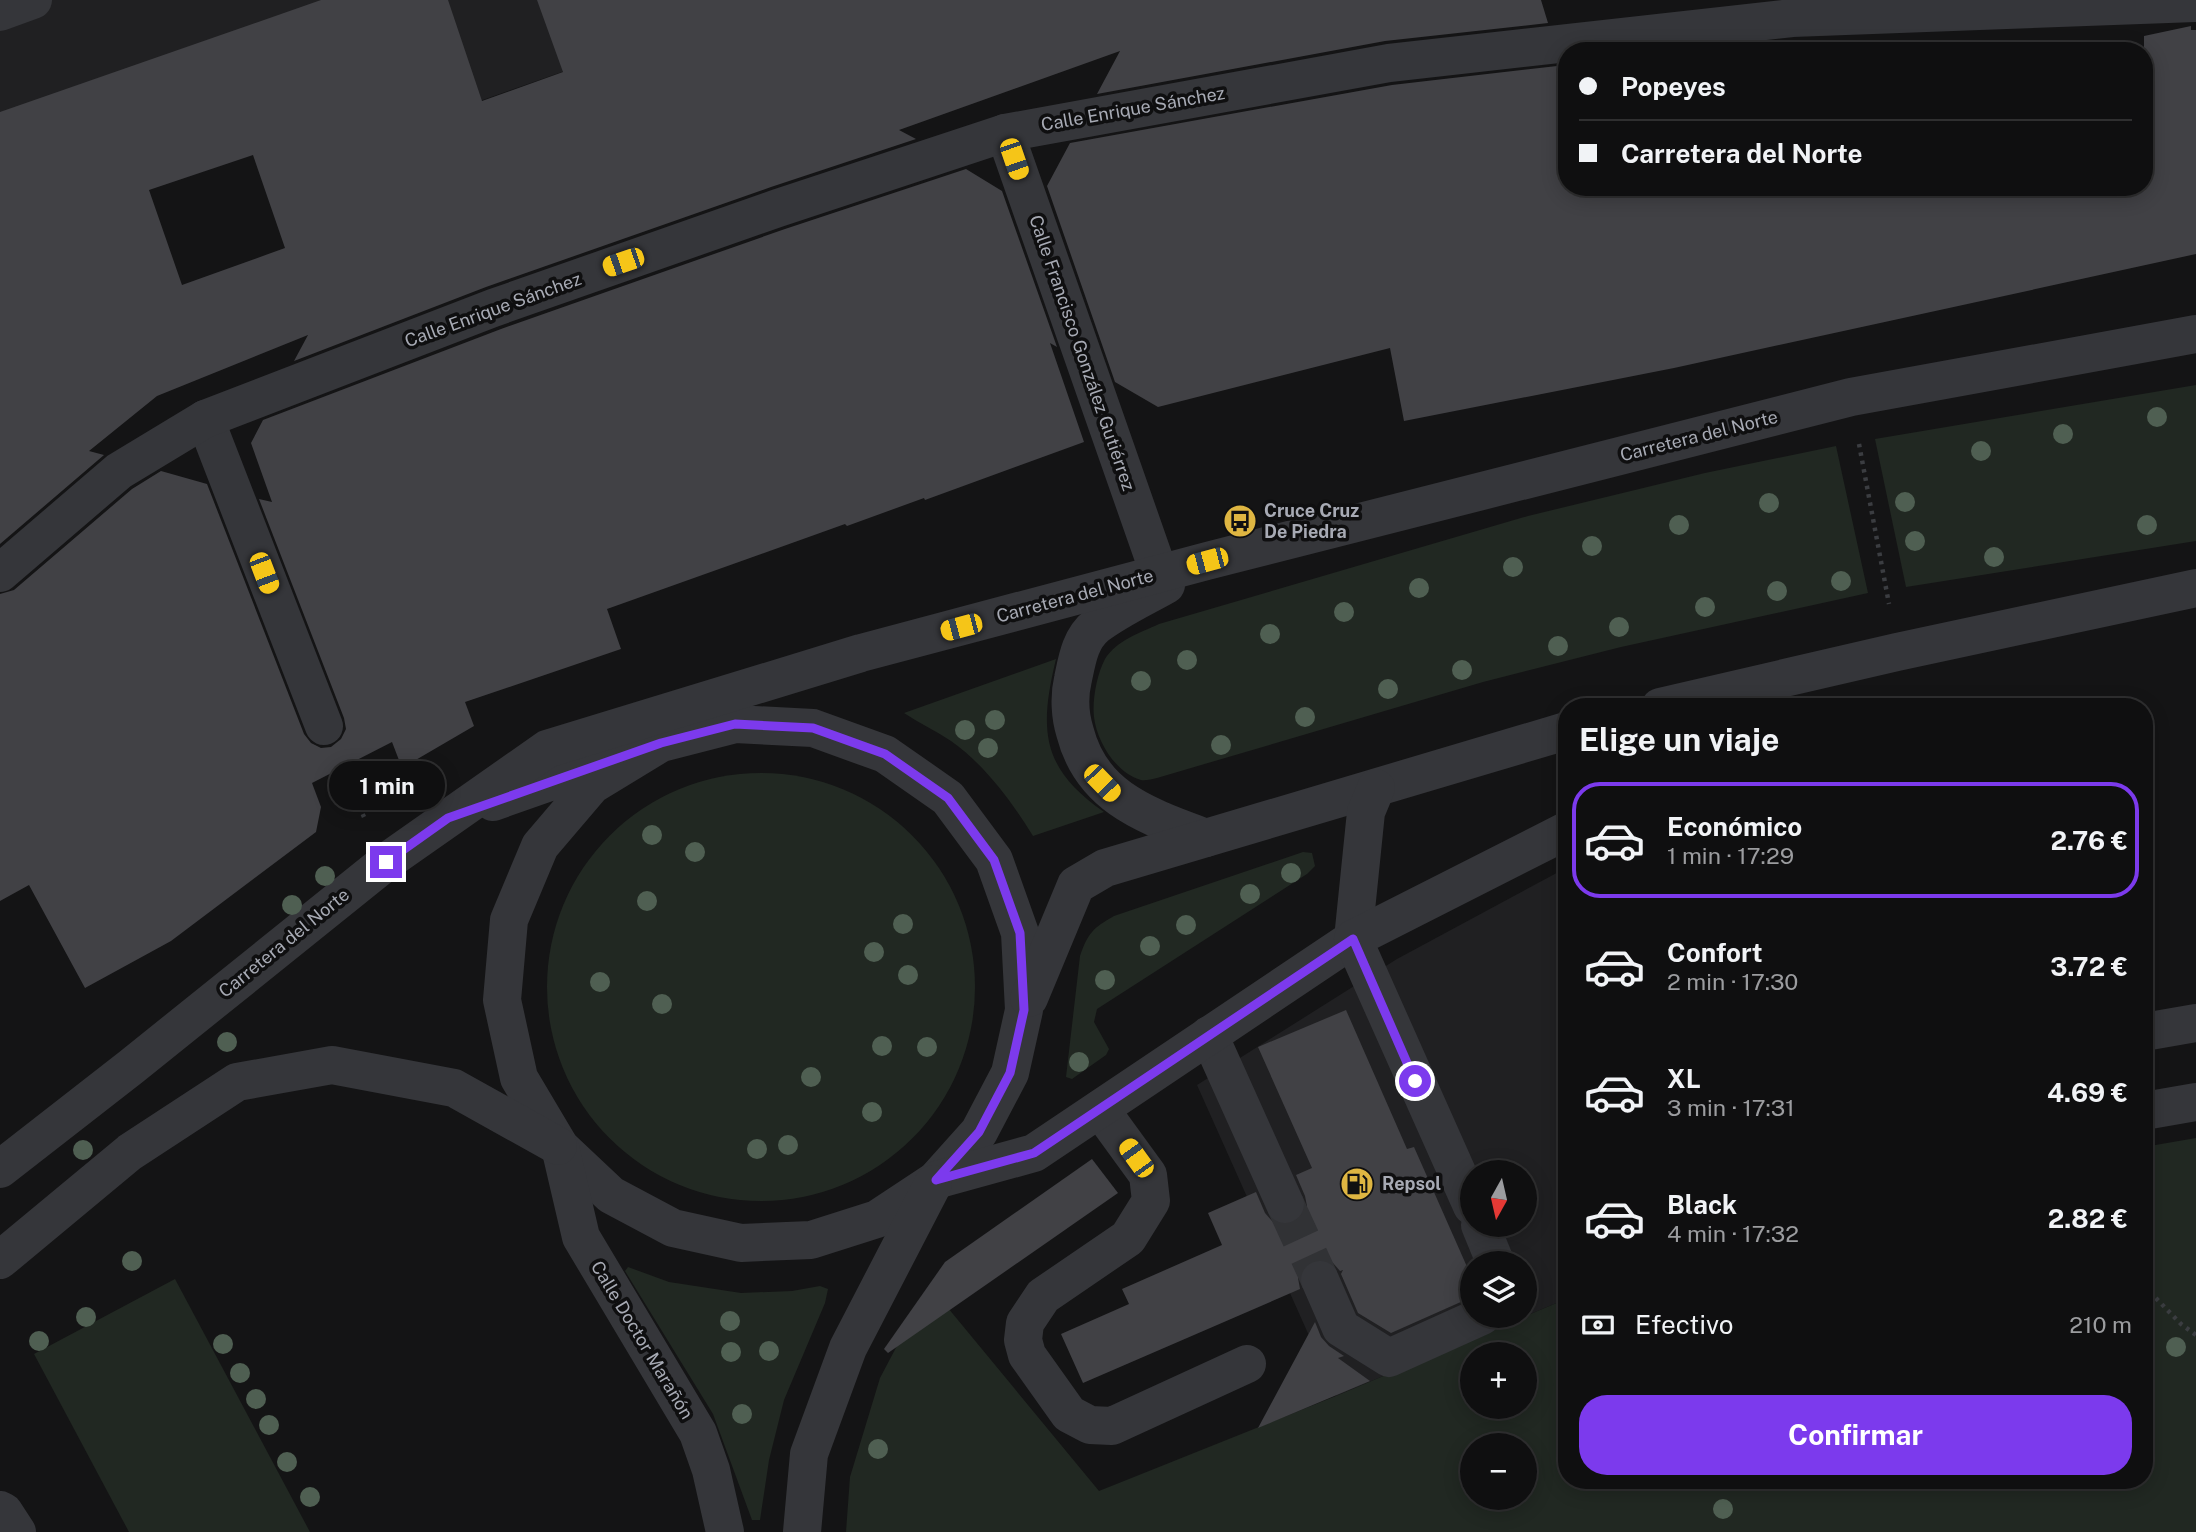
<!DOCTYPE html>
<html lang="es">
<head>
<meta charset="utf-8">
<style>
  body { margin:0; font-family:"Public Sans",sans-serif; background:#181819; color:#f1f3f6; height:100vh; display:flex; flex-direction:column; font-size:26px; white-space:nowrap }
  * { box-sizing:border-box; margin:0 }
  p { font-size:23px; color:#9b9c9f }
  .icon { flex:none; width:38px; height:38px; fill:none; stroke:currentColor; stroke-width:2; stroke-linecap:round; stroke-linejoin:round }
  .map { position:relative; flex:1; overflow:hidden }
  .drawer { position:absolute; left:1558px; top:698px; width:595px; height:791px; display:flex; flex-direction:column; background:#0f0f10; border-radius:28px; box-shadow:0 4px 18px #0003,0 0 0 2px #2f2f30 }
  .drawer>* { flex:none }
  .top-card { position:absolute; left:1558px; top:42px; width:595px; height:154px; border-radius:28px; box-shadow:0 4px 18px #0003,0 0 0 2px #2f2f30; display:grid; align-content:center; height:154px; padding:0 21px; background:#0f0f10 }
  .needle { width:46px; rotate:188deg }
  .controls { position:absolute; left:1460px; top:1160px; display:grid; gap:14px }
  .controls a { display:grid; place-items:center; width:77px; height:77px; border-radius:50%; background:#0f0f10; box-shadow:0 4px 18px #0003,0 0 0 2px #2f2f30; font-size:35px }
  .end { position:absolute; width:32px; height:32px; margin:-16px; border:9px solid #7c3aed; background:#fff; box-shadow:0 0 0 4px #fff }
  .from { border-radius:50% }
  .bubble { position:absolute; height:49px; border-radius:24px; background:#0f0f10; box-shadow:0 4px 18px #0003,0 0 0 2px #2f2f30; font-size:23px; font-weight:700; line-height:49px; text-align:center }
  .car { position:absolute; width:21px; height:42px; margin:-21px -10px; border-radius:9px; box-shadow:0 0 5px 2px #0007; background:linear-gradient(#f5c518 24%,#345 0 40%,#f5c518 0 76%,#345 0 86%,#f5c518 0) }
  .top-card b { display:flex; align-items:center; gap:24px; height:66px; font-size:26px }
  .top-card b+b { border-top:2px solid #2f2f30 }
  .top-card i { width:18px; height:18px; background:#f1f3f6 }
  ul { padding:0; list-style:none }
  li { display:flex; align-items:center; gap:21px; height:116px; margin:0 14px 10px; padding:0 7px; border:4px solid transparent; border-radius:28px }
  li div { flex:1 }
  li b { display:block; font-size:26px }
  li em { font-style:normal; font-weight:700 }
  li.active { border-color:#7c3aed }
  li>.icon { width:63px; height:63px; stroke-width:1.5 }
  h2 { padding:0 21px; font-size:32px; line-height:84px }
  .pay { display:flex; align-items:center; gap:18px; height:77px; padding:0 21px; font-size:26px }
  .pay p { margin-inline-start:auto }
  .cta { display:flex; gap:14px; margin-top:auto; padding:14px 21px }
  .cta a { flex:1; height:80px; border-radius:28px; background:#7c3aed; color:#fff; font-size:28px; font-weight:700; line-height:80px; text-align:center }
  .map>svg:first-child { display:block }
  .built { fill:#202022; fill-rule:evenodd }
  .green { fill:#212822; fill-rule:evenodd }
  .building { fill:#414145; fill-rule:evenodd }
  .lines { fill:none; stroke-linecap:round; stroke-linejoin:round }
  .minor-tunnel { stroke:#313235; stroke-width:38; stroke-dasharray:38 19; stroke-linecap:butt }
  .path { stroke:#3b3d41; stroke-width:4.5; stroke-dasharray:3.5 5; stroke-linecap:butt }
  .minor { stroke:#35363a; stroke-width:38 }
  .tree { fill:#4f5f52 }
  .route { stroke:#7c3aed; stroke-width:9 }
  .labels { text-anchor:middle; stroke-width:7; stroke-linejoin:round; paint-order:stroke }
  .street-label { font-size:18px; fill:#a7aab4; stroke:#0f0f10 }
  .poi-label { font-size:18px; font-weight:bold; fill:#a7aab4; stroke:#0f0f10; text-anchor:start }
</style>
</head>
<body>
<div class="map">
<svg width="2196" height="1532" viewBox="0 0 2196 1532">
  <rect width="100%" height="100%" fill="#141415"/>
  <g class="built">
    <path d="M 0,0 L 766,0 L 460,108 L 310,135 L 150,189 L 104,255 L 0,360 Z"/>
    <path d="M 1566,868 L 1566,1299 L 1336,1396 L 1197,1085 L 1397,959 ZM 1472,1172 L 1524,1172 L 1524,1225 L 1472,1225 ZM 1472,1264 L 1524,1264 L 1524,1316 L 1472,1316 Z"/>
  </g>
  <g class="green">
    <path d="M 2196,385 L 2196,541 L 1906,587 L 1875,439 Z"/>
    <path d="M 1836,446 L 1868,593 L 1621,647 L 1483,682 L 1157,778 C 1152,779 1145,781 1141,780 C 1116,773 1097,742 1094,717 C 1092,700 1097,674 1105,659 C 1117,640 1140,633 1159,624 L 1528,516 L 1705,473 Z"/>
    <path d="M 1056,659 C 1039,730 1041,768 1104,812 L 1033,836 C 1012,802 985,765 951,741 C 936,731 919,723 904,713 Z"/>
    <circle cx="761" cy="987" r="214"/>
    <path d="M 1303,852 L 1312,853 L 1315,866 L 1307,874 L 1097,1009 L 1094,1022 L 1109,1049 L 1106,1055 L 1072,1079 L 1066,1077 L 1080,956 C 1088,933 1093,928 1114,916 Z"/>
    <path d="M 2196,1138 L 2196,1532 L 846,1532 L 850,1477 L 880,1378 L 929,1285 L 1099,1491 L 1336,1396 L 1566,1299 L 1566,1480 L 2144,1480 L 2144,1147 ZM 1472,1354 L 1524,1354 L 1524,1407 L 1472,1407 ZM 1472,1446 L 1524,1446 L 1524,1498 L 1472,1498 Z"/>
    <path d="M 628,1267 L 669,1282 L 741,1293 L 792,1291 L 820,1286 L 828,1289 L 825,1303 L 784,1400 L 769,1460 L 760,1520 L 752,1520 L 713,1414 L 625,1271 Z"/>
    <path d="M 175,1279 L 310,1532 L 129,1532 L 34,1354 Z"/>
  </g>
  <g class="building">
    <path d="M 321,0 L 448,0 L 482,101 L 563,72 L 537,0 L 1541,0 L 1548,23 L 1385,41 L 1097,94 L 1120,51 L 899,130 L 916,139 L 771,187 L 486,287 L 294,361 L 308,335 L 157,396 L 89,451 L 104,455 L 0,544 L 0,112 ZM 253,155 L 285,248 L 182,285 L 149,190 Z"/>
    <path d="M 2191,26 L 2191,30 L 2196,30 L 2196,254 L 1674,368 L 1404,421 L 1390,348 L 1158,407 L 1115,382 L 1047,186 L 1070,143 L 1392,85 L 1566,65 L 1566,187 L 2144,187 L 2144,36 Z"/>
    <path d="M 966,169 L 1002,191 L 1057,347 L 1050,343 L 1084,442 L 925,500 L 924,498 L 847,526 L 845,524 L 607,609 L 621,649 L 465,702 L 474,726 L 402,768 L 392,742 L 312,783 L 321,807 L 316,832 L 171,941 L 85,988 L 29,885 L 0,901 L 0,594 L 14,590 L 132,489 L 161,471 L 207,484 L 304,734 L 311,743 L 321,748 L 331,747 L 341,739 L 346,729 L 344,718 L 259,499 L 272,502 L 251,443 L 263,420 L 501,329 L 785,229 Z"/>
    <path d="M 1346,1010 L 1407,1149 L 1414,1147 L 1472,1278 L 1472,1297 L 1391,1333 L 1358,1313 L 1341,1274 L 1343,1270 L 1340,1271 L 1333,1263 L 1323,1258 L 1312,1260 L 1302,1268 L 1298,1278 L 1300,1289 L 1083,1383 L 1061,1334 L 1129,1304 L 1122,1289 L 1222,1245 L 1208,1213 L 1256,1192 L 1265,1213 L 1273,1222 L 1282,1226 L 1293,1224 L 1303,1216 L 1307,1206 L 1305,1196 L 1296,1175 L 1312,1168 L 1258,1047 Z"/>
    <path d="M 1092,1159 L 1118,1193 L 888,1353 L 884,1349 L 945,1262 Z"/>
    <path d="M 1315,1322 L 1321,1337 L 1329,1346 L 1344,1356 L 1338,1358 L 1370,1381 L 1258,1428 Z"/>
  </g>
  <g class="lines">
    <path class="minor-tunnel" d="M 1285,1204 L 1320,1280"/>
    <g class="path">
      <path d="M 1859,444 L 1889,604"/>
      <path d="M 341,768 L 364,817"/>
      <path d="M 2144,1286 L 2181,1324 L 2196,1335"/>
    </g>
    <g class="minor">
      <path d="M 0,12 L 33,0"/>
      <path d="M 1005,133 L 1159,573"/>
      <path d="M 205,419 L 324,726"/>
      <path d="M 0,573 L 119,471 L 205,419 L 493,308 L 778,208 L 1005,133 L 1389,63 L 1792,18 L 2196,3"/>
      <path d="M 1166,585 C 1143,598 1117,610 1096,626 C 1080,639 1077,660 1073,679 C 1069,696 1070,716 1075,732 C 1092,799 1149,816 1206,838"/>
      <path d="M 1660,707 L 1897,652 L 2196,588"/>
      <path d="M 493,802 L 661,743 L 735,724 L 813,728 L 885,754 L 948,798 L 994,860 L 1020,933 L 1024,1010 L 1010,1073 L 979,1132 L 936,1180 L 877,1219 L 811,1240 L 741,1243 L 673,1228 L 611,1195 L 560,1147 L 519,1078 L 502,1000 L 509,920 L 540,846 L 592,785 L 661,743 L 716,718"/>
      <path d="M 1029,998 L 1076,885 L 1105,868 L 1566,731"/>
      <path d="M 2144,1032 L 2196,1023"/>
      <path d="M 1209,1035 L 1285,1204"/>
      <path d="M 1100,1109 L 1148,1175 L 1151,1201 L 1128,1238 L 1043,1296 L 1025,1323 L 1023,1340 L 1027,1355 L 1069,1414 L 1090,1425 L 1112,1426 L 1247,1364"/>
      <path d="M 2144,1111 L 2196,1102"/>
      <path d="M 560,1147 L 581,1237 L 698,1433 L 711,1470 L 725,1532"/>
      <path d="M 0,1169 L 131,1067 L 386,862 L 547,749 L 861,653 L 1207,561 L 1851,397 L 2196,334"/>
      <path d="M 936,1180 L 1034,1153 L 1353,939 L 1366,812 L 1376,788"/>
      <path d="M 1472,1206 L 1353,939 L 1564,832"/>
      <path d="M 1480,1225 L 1496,1264"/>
      <path d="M 0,1260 L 130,1152 L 237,1082 L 332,1065 L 454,1088 L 558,1146"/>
      <path d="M 1320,1280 L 1341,1328 L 1389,1358 L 1482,1316"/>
      <path d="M 0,1510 L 4,1512 L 17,1532"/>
      <path d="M 802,1532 L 809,1454 L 848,1348 L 933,1184"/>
    </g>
  </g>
  <g class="tree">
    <circle cx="2157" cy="417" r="10"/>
    <circle cx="2063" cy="434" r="10"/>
    <circle cx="1981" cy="451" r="10"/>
    <circle cx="1905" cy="502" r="10"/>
    <circle cx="1769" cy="503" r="10"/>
    <circle cx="1679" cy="525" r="10"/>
    <circle cx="2147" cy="525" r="10"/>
    <circle cx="1915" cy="541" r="10"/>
    <circle cx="1592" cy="546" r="10"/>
    <circle cx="1994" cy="557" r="10"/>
    <circle cx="1513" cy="567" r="10"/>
    <circle cx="1841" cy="581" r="10"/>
    <circle cx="1419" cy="588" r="10"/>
    <circle cx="1777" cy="591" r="10"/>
    <circle cx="1705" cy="607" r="10"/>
    <circle cx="1344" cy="612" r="10"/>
    <circle cx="1619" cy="627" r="10"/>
    <circle cx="1270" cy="634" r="10"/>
    <circle cx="1558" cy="646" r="10"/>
    <circle cx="1187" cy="660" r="10"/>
    <circle cx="1462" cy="670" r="10"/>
    <circle cx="1141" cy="681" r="10"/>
    <circle cx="1388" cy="689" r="10"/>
    <circle cx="1305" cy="717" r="10"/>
    <circle cx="995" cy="720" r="10"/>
    <circle cx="965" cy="730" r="10"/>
    <circle cx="1221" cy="745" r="10"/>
    <circle cx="988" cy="748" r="10"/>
    <circle cx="652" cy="835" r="10"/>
    <circle cx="695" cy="852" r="10"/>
    <circle cx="1291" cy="873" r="10"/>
    <circle cx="325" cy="876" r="10"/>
    <circle cx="1250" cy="894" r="10"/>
    <circle cx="647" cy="901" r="10"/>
    <circle cx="292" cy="905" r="10"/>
    <circle cx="903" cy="924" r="10"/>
    <circle cx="1186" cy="925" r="10"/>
    <circle cx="1150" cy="946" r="10"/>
    <circle cx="874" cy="952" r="10"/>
    <circle cx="908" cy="975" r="10"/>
    <circle cx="1105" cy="980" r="10"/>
    <circle cx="600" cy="982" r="10"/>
    <circle cx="662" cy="1004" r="10"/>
    <circle cx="227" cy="1042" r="10"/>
    <circle cx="882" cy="1046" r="10"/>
    <circle cx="927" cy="1047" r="10"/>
    <circle cx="1079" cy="1062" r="10"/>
    <circle cx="811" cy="1077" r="10"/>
    <circle cx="872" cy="1112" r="10"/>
    <circle cx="788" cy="1145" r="10"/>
    <circle cx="757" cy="1149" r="10"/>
    <circle cx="83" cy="1150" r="10"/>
    <circle cx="132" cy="1261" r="10"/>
    <circle cx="86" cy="1317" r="10"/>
    <circle cx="730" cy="1321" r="10"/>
    <circle cx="39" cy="1341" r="10"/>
    <circle cx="223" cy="1344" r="10"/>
    <circle cx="2176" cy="1347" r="10"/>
    <circle cx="769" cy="1351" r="10"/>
    <circle cx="731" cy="1352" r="10"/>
    <circle cx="240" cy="1373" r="10"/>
    <circle cx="256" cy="1399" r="10"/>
    <circle cx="742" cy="1414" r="10"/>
    <circle cx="269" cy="1425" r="10"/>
    <circle cx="878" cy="1449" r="10"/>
    <circle cx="287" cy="1462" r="10"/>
    <circle cx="310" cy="1497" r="10"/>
    <circle cx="1723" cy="1509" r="10"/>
  </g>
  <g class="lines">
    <path class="route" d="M 386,862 L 448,818 L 661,743 L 735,724 L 813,728 L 885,754 L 948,798 L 994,860 L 1020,933 L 1024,1010 L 1010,1073 L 979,1132 L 936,1180 L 1034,1153 L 1353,939 L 1415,1081"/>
  </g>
  <defs>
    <symbol id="bus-disc" viewBox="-11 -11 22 22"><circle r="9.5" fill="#dfb642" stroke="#0f0f10"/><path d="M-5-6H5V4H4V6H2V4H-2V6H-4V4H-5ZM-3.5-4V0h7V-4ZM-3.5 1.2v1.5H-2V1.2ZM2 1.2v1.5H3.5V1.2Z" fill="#111"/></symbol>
    <symbol id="fuel-disc" viewBox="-11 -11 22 22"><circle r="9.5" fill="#dfb642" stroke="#0f0f10"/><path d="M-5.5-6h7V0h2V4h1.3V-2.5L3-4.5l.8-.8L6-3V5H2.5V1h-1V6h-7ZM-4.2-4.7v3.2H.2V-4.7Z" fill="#111"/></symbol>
  </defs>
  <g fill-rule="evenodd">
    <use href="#bus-disc" x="1221" y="502" width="38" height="38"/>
    <use href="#fuel-disc" x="1338" y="1165" width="38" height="38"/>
  </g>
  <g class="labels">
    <g class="street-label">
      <text transform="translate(1133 109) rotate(-10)" y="6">Calle Enrique Sánchez</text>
      <text transform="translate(493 310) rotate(-20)" y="6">Calle Enrique Sánchez</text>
      <text transform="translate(1082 353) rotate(71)" y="6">Calle Francisco González Gutiérrez</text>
      <text transform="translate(1699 436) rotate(-14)" y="6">Carretera del Norte</text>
      <text transform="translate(1075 596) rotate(-15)" y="6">Carretera del Norte</text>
      <text transform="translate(284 943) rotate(-39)" y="6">Carretera del Norte</text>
      <text transform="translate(642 1340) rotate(59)" y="6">Calle Doctor Marañón</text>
    </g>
    <g class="poi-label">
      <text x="1264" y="517">Cruce Cruz<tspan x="1264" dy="21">De Piedra</tspan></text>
      <text x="1382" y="1190">Repsol</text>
    </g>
  </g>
</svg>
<div class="controls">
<a><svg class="needle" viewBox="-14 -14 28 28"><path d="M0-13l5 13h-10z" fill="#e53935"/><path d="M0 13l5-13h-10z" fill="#9b9c9f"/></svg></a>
<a><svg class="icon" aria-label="layers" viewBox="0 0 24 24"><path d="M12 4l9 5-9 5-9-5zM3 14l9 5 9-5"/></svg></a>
<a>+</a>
<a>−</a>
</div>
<i class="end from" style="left:1415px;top:1081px"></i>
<i class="end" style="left:386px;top:862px"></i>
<div class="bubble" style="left:329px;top:761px;width:116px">1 min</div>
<i class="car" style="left:1014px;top:159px;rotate:161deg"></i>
<i class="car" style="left:623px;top:262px;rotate:251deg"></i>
<i class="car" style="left:1207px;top:561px;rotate:255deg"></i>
<i class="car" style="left:264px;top:573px;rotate:159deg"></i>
<i class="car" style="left:961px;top:627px;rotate:255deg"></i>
<i class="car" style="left:1102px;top:783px;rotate:136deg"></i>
<i class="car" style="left:1136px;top:1158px;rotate:324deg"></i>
<div class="top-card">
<b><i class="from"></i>Popeyes</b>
<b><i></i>Carretera del Norte</b>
</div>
<section class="drawer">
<h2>Elige un viaje</h2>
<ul>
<li class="active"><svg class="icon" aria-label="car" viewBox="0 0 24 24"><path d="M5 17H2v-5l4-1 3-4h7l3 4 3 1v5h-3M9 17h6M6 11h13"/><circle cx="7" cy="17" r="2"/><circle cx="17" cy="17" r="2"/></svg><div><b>Económico</b><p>1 min · 17:29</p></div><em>2.76 €</em></li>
<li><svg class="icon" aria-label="car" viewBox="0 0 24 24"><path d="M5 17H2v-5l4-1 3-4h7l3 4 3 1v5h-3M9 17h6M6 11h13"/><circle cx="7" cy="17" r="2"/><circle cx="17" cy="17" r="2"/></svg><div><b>Confort</b><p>2 min · 17:30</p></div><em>3.72 €</em></li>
<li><svg class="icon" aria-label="car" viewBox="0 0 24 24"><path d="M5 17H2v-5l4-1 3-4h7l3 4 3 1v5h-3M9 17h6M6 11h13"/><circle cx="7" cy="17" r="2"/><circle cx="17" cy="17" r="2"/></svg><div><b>XL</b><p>3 min · 17:31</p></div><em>4.69 €</em></li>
<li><svg class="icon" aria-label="car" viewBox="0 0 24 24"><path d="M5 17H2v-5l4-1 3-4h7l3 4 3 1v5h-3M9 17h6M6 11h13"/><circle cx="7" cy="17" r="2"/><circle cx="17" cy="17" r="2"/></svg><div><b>Black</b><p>4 min · 17:32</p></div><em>2.82 €</em></li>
</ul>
<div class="pay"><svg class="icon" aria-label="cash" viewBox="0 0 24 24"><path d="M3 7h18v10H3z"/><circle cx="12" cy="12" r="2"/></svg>Efectivo<p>210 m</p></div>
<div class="cta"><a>Confirmar</a></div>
</section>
</div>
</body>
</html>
